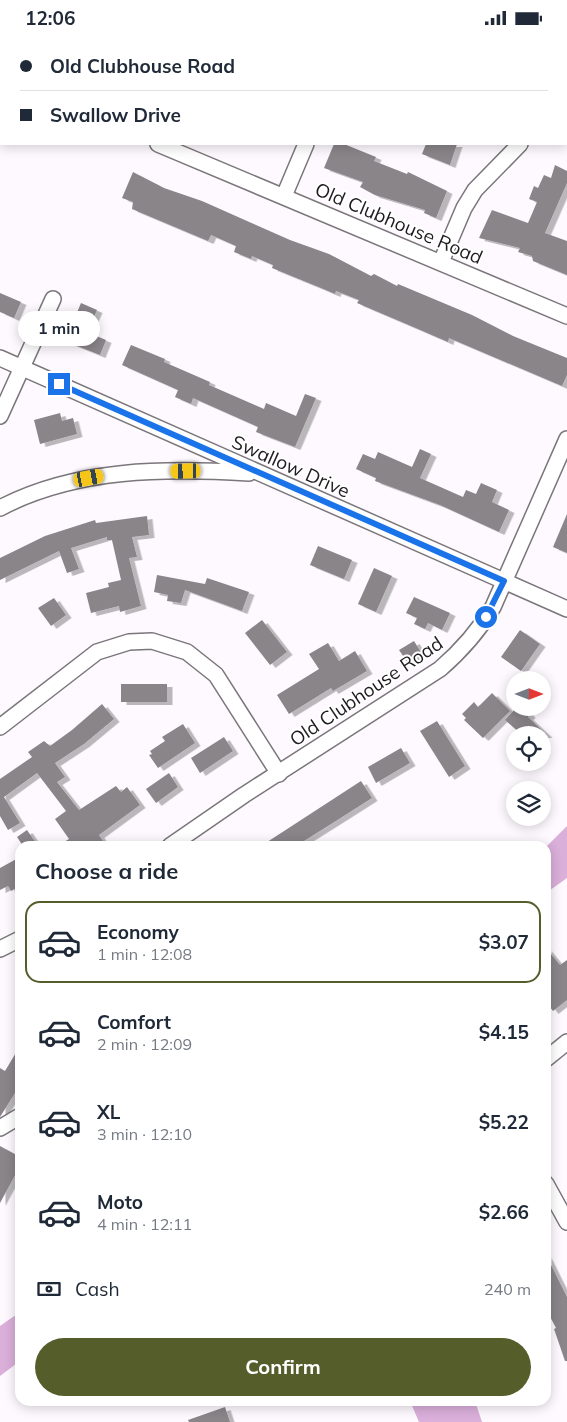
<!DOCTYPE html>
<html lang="en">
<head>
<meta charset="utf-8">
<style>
  body { margin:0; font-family:Mulish,sans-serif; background:#f2f2f3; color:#1f2937; height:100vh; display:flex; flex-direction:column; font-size:19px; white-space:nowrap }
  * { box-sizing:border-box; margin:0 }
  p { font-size:16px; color:#747a83 }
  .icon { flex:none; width:28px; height:28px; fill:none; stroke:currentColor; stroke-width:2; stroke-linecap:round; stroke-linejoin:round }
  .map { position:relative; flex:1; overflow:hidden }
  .panel { position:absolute; left:15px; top:806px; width:536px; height:565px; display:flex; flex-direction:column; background:#fff; border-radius:15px; box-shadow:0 2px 12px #0003 }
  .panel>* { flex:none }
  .banner { position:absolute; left:0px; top:0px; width:568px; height:110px; box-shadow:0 2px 12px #0003; display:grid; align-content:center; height:110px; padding:0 20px; background:#fff }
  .needle { width:32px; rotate:90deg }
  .buttons { position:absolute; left:506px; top:636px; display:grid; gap:10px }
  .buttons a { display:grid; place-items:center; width:45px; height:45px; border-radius:50%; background:#fff; box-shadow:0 2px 12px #0003; font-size:25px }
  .end { position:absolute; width:22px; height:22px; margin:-11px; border:6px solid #1a73e8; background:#fff; box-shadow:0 0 0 2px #fff }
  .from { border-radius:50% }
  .bubble { position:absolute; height:35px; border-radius:18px; background:#fff; box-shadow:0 2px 12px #0003; font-size:16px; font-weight:700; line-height:35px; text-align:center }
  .car { position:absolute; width:15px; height:30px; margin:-15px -8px; border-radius:6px; box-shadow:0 0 4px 1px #0007; background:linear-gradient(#f5c518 24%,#345 0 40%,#f5c518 0 76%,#345 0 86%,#f5c518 0) }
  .banner b { display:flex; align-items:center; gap:18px; height:48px; font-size:19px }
  .banner b+b { border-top:1px solid #e0e1e3 }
  .banner i { width:12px; height:12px; background:#1f2937 }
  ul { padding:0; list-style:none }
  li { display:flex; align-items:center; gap:15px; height:82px; margin:0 10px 8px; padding:0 10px; border:2px solid transparent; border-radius:15px }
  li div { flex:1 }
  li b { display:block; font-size:19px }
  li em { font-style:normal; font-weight:700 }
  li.current { border-color:#555d2b }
  li>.icon { width:45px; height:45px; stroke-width:1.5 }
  h2 { padding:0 20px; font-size:22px; line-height:60px }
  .pay { display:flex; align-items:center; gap:12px; height:55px; padding:0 20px; font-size:19px }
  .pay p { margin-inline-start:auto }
  .primary-button { display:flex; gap:10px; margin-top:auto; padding:10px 20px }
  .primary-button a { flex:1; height:58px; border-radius:30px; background:#555d2b; color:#fff; font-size:20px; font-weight:700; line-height:58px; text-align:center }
  .status { display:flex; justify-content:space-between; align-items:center; height:35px; padding:0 25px; background:#fff; direction:ltr }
  .status svg { height:14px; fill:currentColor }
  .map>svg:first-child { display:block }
  .water { fill:#daafda }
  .building { fill:#898589; filter:url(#shadow) }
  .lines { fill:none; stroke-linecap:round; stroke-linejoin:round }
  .minor-casing { stroke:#7a767a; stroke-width:18 }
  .minor { stroke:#fff; stroke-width:15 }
  .route { stroke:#1a73e8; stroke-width:6 }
  .labels { text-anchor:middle; stroke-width:4; stroke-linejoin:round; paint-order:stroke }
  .street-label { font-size:19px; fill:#1e1c1e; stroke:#fff }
</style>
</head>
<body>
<div class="status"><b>12:06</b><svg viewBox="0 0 49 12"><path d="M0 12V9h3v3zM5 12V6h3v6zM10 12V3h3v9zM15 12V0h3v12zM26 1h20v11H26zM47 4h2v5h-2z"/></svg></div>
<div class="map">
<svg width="567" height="1387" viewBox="0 0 567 1387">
  <defs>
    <filter id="shadow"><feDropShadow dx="5.5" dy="3" stdDeviation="0" flood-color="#0004"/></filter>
  </defs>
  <rect width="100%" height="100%" fill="#fef9fe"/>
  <g class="water">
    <path d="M 567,791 L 567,843 L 546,858 L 546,812 Z"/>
    <path d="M 20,1277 L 20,1326 L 0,1341 L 0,1291 Z"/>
    <path d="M 410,1366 L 475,1366 L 482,1387 L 419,1387 Z"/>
  </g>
  <g class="building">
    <path d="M 334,109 L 344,109 L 376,122 L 374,126 L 407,139 L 408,137 L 447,156 L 436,183 L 424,178 L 425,175 L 375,160 L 360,152 L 363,147 L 324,133 Z"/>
    <path d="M 426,109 L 457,109 L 450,130 L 422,119 Z"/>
    <path d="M 555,130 L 567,136 L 567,148 L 545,198 L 567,206 L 567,240 L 533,226 L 532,221 L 518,217 L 520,213 L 479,203 L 492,175 L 528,188 L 537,167 L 529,164 L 534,151 L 538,153 L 544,140 L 551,143 Z"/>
    <path d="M 133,137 L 164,153 L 202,166 L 290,205 L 329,219 L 371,241 L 374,239 L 397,251 L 398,249 L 472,280 L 513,301 L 567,323 L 567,340 L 562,351 L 449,303 L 448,307 L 418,294 L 357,268 L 359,265 L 336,256 L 335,259 L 321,253 L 272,233 L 273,230 L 252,221 L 251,224 L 234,217 L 236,211 L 211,200 L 208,206 L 132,174 L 133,167 L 122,163 Z"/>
    <path d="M 0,258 L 21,267 L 14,283 L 0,277 Z"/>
    <path d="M 81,268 L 97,275 L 87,297 L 106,305 L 100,320 L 65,306 Z"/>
    <path d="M 131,310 L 165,324 L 164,327 L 210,347 L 209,350 L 264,374 L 266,368 L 296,381 L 305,359 L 316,363 L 295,412 L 256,397 L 258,392 L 193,363 L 191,369 L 175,362 L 178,355 L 122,330 Z"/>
    <path d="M 60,378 L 62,386 L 73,383 L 77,399 L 40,409 L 34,385 Z"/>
    <path d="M 420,414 L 431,419 L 420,443 L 463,462 L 466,455 L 476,459 L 481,448 L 497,455 L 492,467 L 509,475 L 499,497 L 440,470 L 375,446 L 376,443 L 356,434 L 363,419 L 375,424 L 378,417 L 412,432 Z"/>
    <path d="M 567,479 L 567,518 L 553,512 Z"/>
    <path d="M 147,481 L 149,500 L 132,502 L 137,522 L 129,523 L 141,571 L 120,577 L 119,571 L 91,578 L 86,558 L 109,552 L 108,548 L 121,545 L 112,505 L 107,505 L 107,502 L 71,513 L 79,534 L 67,538 L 59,516 L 0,545 L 0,523 L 45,501 L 95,485 L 96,488 Z"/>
    <path d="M 318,511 L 352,525 L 344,544 L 310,530 Z"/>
    <path d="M 374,533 L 392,541 L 376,577 L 358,569 Z"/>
    <path d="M 157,540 L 205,549 L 207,543 L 249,557 L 242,576 L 185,555 L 181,568 L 167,566 L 168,560 L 154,557 Z"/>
    <path d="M 414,562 L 450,578 L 442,595 L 428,588 L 425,594 L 414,589 L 417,583 L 406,578 Z"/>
    <path d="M 54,563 L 66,580 L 51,591 L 38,573 Z"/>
    <path d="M 262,585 L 287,617 L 270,630 L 245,598 Z"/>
    <path d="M 520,595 L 540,609 L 521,636 L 501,622 Z"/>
    <path d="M 414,606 L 422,619 L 408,628 L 399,615 Z"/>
    <path d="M 328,608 L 339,626 L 355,616 L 367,636 L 333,656 L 331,653 L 289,679 L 277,660 L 319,634 L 309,619 Z"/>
    <rect x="121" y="649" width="46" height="18"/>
    <path d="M 492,658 L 510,676 L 483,703 L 464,685 L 466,683 L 462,679 L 474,667 L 478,672 Z"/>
    <path d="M 102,669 L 114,684 L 84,709 L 55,728 L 65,742 L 57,747 L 79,775 L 116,751 L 121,757 L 127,752 L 140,770 L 99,800 L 103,806 L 95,811 L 57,811 L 69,804 L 55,784 L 66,776 L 37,738 L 4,762 L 20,788 L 8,795 L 0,781 L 0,744 L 32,722 L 28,717 L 44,706 L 50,711 L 72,695 Z"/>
    <path d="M 517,672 L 523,672 L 530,680 L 528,682 L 547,700 L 522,700 L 505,685 Z"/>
    <path d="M 437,686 L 465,731 L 449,742 L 420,696 Z"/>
    <path d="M 183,689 L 195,708 L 158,733 L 149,720 L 152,719 L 150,716 L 165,706 L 162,702 Z"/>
    <path d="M 224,702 L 233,716 L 200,738 L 191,723 Z"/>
    <path d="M 401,713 L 410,728 L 376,748 L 368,732 Z"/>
    <path d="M 169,738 L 178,752 L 156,768 L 146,754 Z"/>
    <path d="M 361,746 L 372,763 L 339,784 L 296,811 L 261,811 Z"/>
    <path d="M 27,795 L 38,811 L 23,811 L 17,802 Z"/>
    <path d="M 20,822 L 20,851 L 11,856 L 8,851 L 0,855 L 0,833 Z"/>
    <path d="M 546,913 L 560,930 L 567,925 L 567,965 L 553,976 L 546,967 Z"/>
    <path d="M 20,1011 L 20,1050 L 0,1082 L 0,1033 L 5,1036 Z"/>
    <path d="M 0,1111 L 20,1122 L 20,1131 L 0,1168 Z"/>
    <path d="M 546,1220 L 567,1262 L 567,1326 L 565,1326 L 554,1294 L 556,1293 L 546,1274 Z"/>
    <path d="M 225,1372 L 230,1387 L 189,1387 L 188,1385 Z"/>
  </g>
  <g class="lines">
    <defs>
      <g id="minor">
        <path d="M 551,0 L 553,1"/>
        <path d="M 165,1 L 166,0"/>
        <path d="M 352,1 L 352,0"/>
        <path d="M 566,7 L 567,8"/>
        <path d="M 566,58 L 567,57"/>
        <path d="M 158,109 L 567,281"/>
        <path d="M 284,161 L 306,109"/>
        <path d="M 441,227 L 464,173 L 475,155 L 520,109"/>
        <path d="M 0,323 L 567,574"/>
        <path d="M 0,381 L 53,264"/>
        <path d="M 0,473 C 76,433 166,433 249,438"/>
        <path d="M 0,692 L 97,617 L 129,607 L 152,606 L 187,617 L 216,640 L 279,739"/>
        <path d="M 170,811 L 244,760 L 440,634 C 462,615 478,597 493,572 L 567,404"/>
        <path d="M 0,914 L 20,904"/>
        <path d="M 546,1024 L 567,1007"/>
        <path d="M 0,1093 L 20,1081"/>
        <path d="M 546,1149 L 567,1187"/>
      </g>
    </defs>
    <use href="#minor" class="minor-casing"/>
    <use href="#minor" class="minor"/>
  </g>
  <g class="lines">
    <path class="route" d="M 59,349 L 504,546 L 486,582"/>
  </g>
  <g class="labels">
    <g class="street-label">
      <text transform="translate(399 188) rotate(23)" y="7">Old Clubhouse Road</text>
      <text transform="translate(291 431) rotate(24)" y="7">Swallow Drive</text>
      <text transform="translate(366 656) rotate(-34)" y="7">Old Clubhouse Road</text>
    </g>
  </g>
</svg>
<div class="buttons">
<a><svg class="needle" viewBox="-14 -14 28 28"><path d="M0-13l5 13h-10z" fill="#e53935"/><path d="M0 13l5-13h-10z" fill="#747a83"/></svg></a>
<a><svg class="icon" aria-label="locate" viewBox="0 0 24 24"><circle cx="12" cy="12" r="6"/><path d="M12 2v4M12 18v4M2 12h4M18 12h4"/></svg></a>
<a><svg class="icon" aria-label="layers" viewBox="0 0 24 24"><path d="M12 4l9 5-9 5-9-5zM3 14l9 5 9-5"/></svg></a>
</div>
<i class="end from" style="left:486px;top:582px"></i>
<i class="end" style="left:59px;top:349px"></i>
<div class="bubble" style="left:18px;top:276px;width:82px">1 min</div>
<i class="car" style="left:186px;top:436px;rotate:269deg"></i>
<i class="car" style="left:89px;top:443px;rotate:80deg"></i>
<div class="banner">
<b><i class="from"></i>Old Clubhouse Road</b>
<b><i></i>Swallow Drive</b>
</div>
<section class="panel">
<h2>Choose a ride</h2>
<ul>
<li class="current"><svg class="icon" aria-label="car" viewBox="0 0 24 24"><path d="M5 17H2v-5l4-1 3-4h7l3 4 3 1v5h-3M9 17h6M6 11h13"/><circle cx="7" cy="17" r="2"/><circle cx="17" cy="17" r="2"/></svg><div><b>Economy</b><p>1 min · 12:08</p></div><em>$3.07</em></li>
<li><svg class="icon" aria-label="car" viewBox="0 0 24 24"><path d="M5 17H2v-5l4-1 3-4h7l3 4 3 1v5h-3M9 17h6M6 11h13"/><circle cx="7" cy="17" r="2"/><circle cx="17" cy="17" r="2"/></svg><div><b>Comfort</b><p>2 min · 12:09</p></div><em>$4.15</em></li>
<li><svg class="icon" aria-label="car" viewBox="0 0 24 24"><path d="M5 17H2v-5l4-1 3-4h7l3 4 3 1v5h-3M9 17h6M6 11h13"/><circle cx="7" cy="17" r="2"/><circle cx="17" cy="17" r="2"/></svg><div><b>XL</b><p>3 min · 12:10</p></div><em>$5.22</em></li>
<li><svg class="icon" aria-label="car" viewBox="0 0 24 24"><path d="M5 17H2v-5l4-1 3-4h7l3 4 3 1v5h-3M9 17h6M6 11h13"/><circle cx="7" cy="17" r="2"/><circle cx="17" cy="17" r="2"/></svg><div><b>Moto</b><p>4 min · 12:11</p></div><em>$2.66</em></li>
</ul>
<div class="pay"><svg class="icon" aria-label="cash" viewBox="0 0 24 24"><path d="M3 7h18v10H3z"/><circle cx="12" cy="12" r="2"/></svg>Cash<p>240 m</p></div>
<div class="primary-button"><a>Confirm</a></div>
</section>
</div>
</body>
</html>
